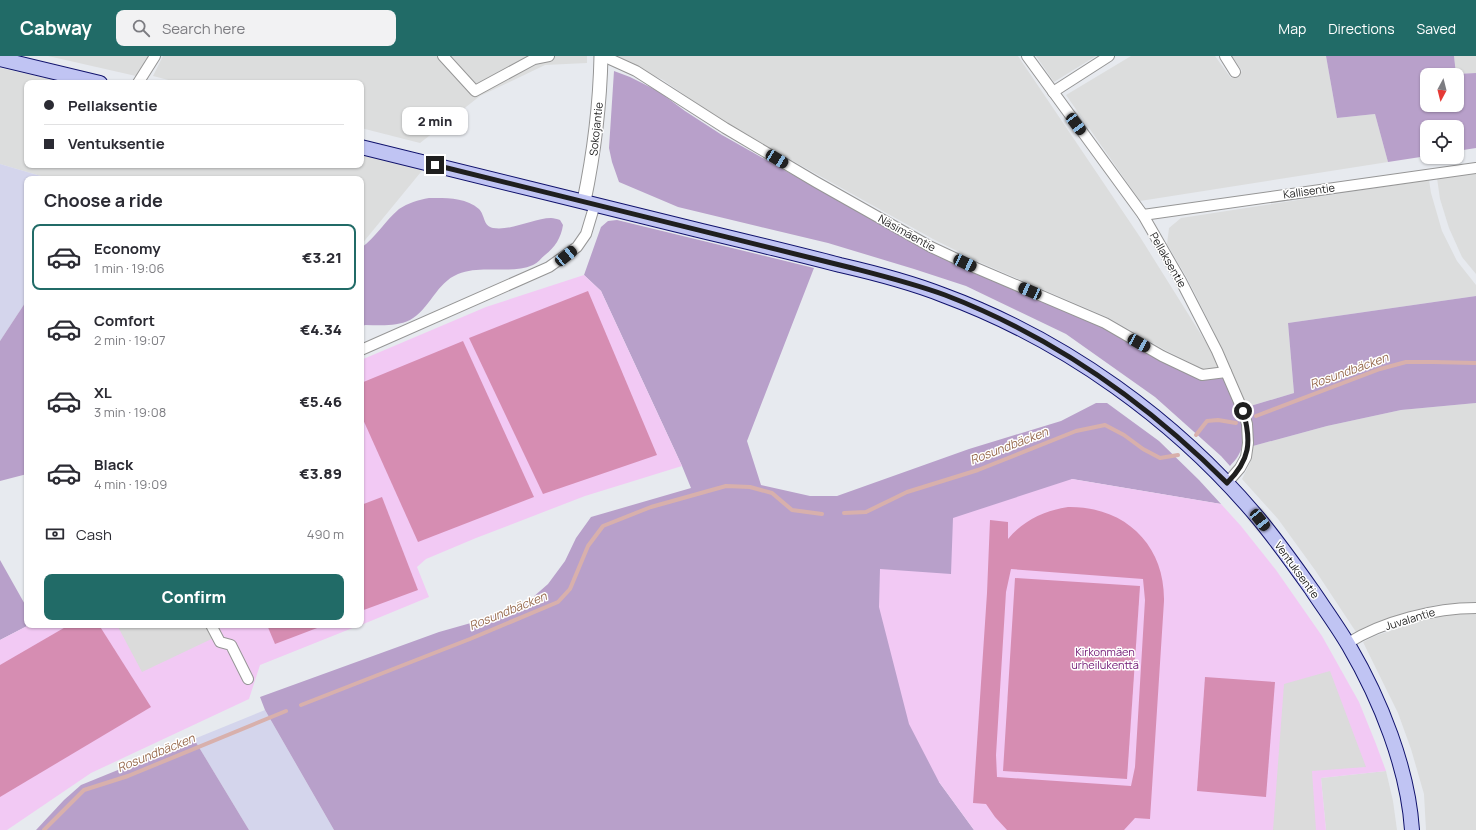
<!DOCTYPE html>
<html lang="en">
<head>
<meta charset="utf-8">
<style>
  body { margin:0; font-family:Manrope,sans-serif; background:#f2f2f3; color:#2b2b33; height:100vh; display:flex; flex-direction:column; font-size:15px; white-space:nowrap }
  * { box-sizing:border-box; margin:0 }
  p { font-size:13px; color:#7c7c81 }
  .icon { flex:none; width:22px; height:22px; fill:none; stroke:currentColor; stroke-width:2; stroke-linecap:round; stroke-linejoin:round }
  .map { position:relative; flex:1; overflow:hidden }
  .side { position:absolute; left:24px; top:120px; width:340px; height:452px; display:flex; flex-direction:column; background:#fff; border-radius:8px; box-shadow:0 1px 3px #0004 }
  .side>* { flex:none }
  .top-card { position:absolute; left:24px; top:24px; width:340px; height:88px; border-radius:8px; box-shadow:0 1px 3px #0004; display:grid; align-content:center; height:88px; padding:0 20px; background:#fff }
  .needle { width:26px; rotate:187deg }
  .controls { position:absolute; left:1420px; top:12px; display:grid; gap:8px }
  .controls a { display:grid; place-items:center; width:44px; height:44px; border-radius:8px; background:#fff; box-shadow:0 1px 3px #0004; font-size:20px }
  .end { position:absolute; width:18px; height:18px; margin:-9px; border:5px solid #1f1f1f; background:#fff; box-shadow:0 0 0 2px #fff }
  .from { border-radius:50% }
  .bubble { position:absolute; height:28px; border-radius:8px; background:#fff; box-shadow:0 1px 3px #0004; font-size:13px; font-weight:800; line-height:28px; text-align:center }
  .car { position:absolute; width:12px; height:24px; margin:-12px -6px; border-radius:5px; box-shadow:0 0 3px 1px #0007; background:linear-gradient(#222 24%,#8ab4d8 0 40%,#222 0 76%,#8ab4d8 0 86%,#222 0) }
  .top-card b { display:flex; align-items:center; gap:14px; height:38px; font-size:15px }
  .top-card b+b { border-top:1px solid #e1e1e2 }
  .top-card i { width:10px; height:10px; background:#2b2b33 }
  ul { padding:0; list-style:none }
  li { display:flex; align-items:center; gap:12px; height:66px; margin:0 8px 6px; padding:0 12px; border:2px solid transparent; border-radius:8px }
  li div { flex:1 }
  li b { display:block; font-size:15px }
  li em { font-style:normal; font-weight:800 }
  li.on { border-color:#216b67 }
  li>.icon { width:36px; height:36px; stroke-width:1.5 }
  h2 { padding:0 20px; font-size:18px; line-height:48px }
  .pay { display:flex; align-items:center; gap:10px; height:44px; padding:0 20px; font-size:15px }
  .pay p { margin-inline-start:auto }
  .button { display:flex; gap:8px; margin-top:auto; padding:8px 20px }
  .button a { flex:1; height:46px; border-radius:8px; background:#216b67; color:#fff; font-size:16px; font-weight:800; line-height:46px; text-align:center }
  header { display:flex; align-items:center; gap:24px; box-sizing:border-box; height:56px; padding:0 20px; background:#216b67; color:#fff }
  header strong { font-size:19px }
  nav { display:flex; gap:22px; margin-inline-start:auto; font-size:14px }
  .search { width:280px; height:36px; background:#f2f2f3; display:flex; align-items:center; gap:10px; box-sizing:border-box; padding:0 14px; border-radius:8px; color:#7c7c81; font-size:15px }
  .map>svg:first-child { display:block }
  .residential { fill:#dcdddd }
  .farmland { fill:#d4d5ec }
  .forest { fill:#b8a0ca; fill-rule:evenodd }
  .park { fill:#f2c9f4 }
  .pitch { fill:#d68db2; fill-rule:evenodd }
  .parking { fill:#dbdbdb }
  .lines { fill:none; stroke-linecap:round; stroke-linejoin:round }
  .stream { stroke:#d8b0ac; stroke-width:4 }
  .minor-casing { stroke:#969696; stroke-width:12 }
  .tertiary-casing { stroke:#969696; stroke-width:15 }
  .secondary-casing { stroke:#10126c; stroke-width:16 }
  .minor { stroke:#fff; stroke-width:10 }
  .tertiary { stroke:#fff; stroke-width:13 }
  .secondary { stroke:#c0c4f3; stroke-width:14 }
  .route { stroke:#1f1f1f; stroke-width:5 }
  .labels { text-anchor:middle; stroke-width:3; stroke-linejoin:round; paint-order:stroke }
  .street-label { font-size:11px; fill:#1f1f1f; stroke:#fff }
  .park-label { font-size:11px; fill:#701774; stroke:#fff }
  .water-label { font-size:12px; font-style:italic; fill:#976a4e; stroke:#fff }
</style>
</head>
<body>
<header>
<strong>Cabway</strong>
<div class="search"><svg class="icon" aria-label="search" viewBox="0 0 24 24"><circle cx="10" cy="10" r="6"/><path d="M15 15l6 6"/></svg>Search here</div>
<nav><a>Map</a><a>Directions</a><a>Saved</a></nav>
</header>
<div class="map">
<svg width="1476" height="774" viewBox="0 0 1476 774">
  <rect width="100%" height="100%" fill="#e7eaef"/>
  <g class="residential">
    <path d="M 48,0 L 148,0 L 136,20 Z"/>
    <path d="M 163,0 L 587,0 L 587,7 L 545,9 L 480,40 L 420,87 L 361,72 L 361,27 L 180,27 L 153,20 Z"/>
    <path d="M 616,0 L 1018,0 L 1140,181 L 1212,296 L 1220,312 L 1203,313 L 1165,294 L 1107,261 L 979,206 L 933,183 L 725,67 L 663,24 L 616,2 Z"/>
    <path d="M 1036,0 L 1096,0 L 1054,26 Z"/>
    <path d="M 1131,0 L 1215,0 L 1231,22 L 1242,15 L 1232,0 L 1326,0 L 1337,62 L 1375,58 L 1388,106 L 1140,145 L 1066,39 Z"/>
    <path d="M 1454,0 L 1476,0 L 1476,17 L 1456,18 Z"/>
    <path d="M 0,12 L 69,27 L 27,27 L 27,109 L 361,109 L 361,96 L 425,111 L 361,189 L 361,123 L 51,123 L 0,108 Z"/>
    <path d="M 1476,117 L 1476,218 L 1462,201 L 1449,172 L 1440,143 L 1437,122 Z"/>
    <path d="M 1429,124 L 1431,137 L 1442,175 L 1457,205 L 1476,229 L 1476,240 L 1288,267 L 1294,337 L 1247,351 L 1222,292 L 1187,222 L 1167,188 L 1169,172 L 1181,162 Z"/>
    <path d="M 1476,347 L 1476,546 L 1437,549 L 1415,554 L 1392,561 L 1356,576 L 1315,514 L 1278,463 L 1242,423 L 1250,407 L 1253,390 L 1327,370 L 1401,354 Z"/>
    <path d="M 1464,557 L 1476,557 L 1476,774 L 1426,774 L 1424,738 L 1411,693 L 1398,657 L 1363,586 L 1375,580 L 1419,565 L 1440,559 Z"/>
    <path d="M 1386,715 L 1393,745 L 1397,774 L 1326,774 L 1321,722 Z"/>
  </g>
  <g class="farmland">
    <path d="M 0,108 L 51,123 L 27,123 L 27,244 L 0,285 Z"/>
    <path d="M 265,654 L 334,774 L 249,774 L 194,683 Z"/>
  </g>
  <g class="forest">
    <path d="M 1326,0 L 1454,0 L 1456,18 L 1476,17 L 1476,92 L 1457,95 L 1457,71 L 1427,71 L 1427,100 L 1388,106 L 1375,58 L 1337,62 ZM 1427,19 L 1457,19 L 1457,49 L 1427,49 Z"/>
    <path d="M 614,15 L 630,21 L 658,35 L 685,55 L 722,79 L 928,195 L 1103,272 L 1158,303 L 1201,324 L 1224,322 C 1234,345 1253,375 1238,400 C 1236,404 1232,407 1230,410 L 1221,400 L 1155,341 L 1066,278 L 966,230 L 914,213 L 828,187 L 678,151 L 619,126 L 612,106 L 609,92 Z"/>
    <path d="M 429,142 C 446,142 465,141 479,153 C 485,159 483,170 493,172 C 512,175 534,162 551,162 C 554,162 557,163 560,164 L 563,169 C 561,182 555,191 545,199 C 541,202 538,207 533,209 C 510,219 482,208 458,218 C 436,227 430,253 410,264 C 396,271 379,269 365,269 L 361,271 L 361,192 C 376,181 385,165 399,153 C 408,147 418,144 429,142 Z"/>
    <path d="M 617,164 L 814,212 L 747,385 L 761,429 L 810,440 L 837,440 L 969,393 L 1061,365 L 1096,347 L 1107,347 L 1159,385 L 1199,424 L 1221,448 L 1072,423 L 951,518 L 939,726 L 974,774 L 334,774 L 265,654 L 260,641 L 439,576 L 485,563 L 532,542 L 548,528 L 565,505 L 576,482 L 591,461 L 691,432 L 682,410 L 601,235 L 584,219 L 601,171 L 608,165 Z"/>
    <path d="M 1476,240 L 1476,347 L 1401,354 L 1327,370 L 1253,390 L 1247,351 L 1294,337 L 1288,267 Z"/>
    <path d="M 27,244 L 27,418 L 0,425 L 0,285 Z"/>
    <path d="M 0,504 L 27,552 L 27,569 L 29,569 L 0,584 Z"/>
    <path d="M 194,683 L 249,774 L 36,774 L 64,744 L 81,729 Z"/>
  </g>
  <g class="park">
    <path d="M 584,219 L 601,235 L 682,410 L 585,440 L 476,482 L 426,503 L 417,511 L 429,541 L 361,569 L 361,304 L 486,251 Z"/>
    <path d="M 1072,423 L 1221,448 L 1241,470 L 1276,514 L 1322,580 L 1359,646 L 1376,688 L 1386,715 L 1321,722 L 1326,774 L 974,774 L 939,726 L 909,668 L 879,551 L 880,513 L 951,518 L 953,462 Z"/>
    <path d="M 29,569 L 360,569 L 260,609 L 249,643 L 91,717 L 7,774 L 0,774 L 0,584 Z"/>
  </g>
  <g class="pitch">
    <path d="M 588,235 L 657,399 L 543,438 L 469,282 Z"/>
    <path d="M 463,285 L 534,441 L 418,486 L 361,359 L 361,327 Z"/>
    <path d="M 382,441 L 418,534 L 361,555 L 361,449 Z"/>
    <path d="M 1068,451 C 1124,450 1165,488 1164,545 L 1150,763 L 1135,762 L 1124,774 L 1007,774 L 995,761 L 986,748 L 973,747 L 987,537 L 990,464 L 1008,466 L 1008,483 C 1024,464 1044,455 1068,451 ZM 1011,513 L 1143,523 L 1145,544 L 1135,711 L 1131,730 L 997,721 L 996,699 L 1006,536 Z"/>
    <path d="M 1015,522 L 1140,530 L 1127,723 L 1003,715 Z"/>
    <path d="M 69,569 L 99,569 L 151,651 L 0,741 L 0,609 Z"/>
    <path d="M 267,569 L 325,569 L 275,588 Z"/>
    <path d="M 1205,621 L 1275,626 L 1266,741 L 1197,735 Z"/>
  </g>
  <g class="parking">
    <path d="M 117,569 L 218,569 L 222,578 L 142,616 Z"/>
    <path d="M 1330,615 L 1366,711 L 1312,715 L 1316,774 L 1273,774 L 1284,628 Z"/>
  </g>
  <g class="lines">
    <g class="stream">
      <path d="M 1256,360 L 1380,313 L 1406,306 L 1433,306 L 1476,307"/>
      <path d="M 1196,379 L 1207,365 L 1218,364 L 1236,367"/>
      <path d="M 844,457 L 866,456 L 907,436 L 978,414 L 1076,375 L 1105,369 L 1124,379 L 1143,393 L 1160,402 L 1178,399"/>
      <path d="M 301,649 L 470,583 L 558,546 L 570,533 L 588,490 L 603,470 L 651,451 L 726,430 L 750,431 L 772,437 L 792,454 L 822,458"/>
      <path d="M 44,774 L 84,734 L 128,720 L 286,655"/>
    </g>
    <defs>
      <g id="minor">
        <path d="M 443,0 L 475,35 L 534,3 L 549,0"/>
        <path d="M 603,0 L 636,15 L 725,72 L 816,126 L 931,191 L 976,212 L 1105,267 L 1162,300 L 1202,319 L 1226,316"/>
        <path d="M 1027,0 L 1143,159 L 1181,225 L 1217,295 L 1243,355 L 1247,368 L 1248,387 L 1246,401 L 1240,412 L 1227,427"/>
        <path d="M 1225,0 L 1235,16"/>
        <path d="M 138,27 L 155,0"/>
        <path d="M 1053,36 L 1109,0"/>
        <path d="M 1143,159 L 1476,112"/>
        <path d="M 361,294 L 549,211 L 577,191 L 586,178 L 595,148"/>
        <path d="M 211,569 L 220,586 L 231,589 L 248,623"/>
        <path d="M 1348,587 C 1383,565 1435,552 1476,552"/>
      </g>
      <path id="tertiary" d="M 584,145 C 594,97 600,49 601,0"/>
      <g id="secondary">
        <path d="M 0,3 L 100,27"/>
        <path d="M 361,91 C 475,119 588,147 702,175 C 748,186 794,197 840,209 C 875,217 910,226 943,239 C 1065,284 1176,364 1259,463 C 1278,486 1295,510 1312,534 C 1324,552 1338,571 1349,590 C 1380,643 1408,712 1412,774"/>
      </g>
    </defs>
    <use href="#minor" class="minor-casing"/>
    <use href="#tertiary" class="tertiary-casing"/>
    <use href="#secondary" class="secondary-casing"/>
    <use href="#minor" class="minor"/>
    <use href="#tertiary" class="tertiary"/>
    <use href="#secondary" class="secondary"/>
  </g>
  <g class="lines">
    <path class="route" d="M 435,109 L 852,212 C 883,220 915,228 945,239 C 1052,280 1146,346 1227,427 C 1250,404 1252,386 1243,355"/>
  </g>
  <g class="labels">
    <g class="street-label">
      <text transform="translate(596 73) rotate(-84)" y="4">Sokojantie</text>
      <text transform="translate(1309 135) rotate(-8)" y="4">Kallisentie</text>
      <text transform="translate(907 177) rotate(29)" y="4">Näsimäentie</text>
      <text transform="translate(1168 204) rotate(60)" y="4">Pellaksentie</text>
      <text transform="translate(1297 514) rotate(54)" y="4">Ventuksentie</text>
      <text transform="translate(1410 563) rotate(-17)" y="4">Juvalantie</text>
    </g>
    <g class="park-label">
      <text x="1105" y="600">Kirkonmäen<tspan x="1105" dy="13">urheilukenttä</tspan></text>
    </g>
    <g class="water-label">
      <text transform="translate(1349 315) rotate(-20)" y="4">Rosundbäcken</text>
      <text transform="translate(1009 390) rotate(-21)" y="4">Rosundbäcken</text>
      <text transform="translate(508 555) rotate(-22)" y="4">Rosundbäcken</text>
      <text transform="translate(156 697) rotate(-22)" y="4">Rosundbäcken</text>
    </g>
  </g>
</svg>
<div class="controls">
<a><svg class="needle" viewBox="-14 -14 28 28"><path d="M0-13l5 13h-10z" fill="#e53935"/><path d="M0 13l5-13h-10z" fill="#7c7c81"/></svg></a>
<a><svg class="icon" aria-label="locate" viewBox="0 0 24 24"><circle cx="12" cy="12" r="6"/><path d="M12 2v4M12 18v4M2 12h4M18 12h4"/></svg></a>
</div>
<i class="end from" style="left:1243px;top:355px"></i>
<i class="end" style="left:435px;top:109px"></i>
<div class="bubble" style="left:402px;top:51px;width:66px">2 min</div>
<i class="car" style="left:1076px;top:68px;rotate:143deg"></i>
<i class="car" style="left:777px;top:103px;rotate:121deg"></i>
<i class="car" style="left:566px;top:200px;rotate:51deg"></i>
<i class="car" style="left:965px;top:207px;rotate:115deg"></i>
<i class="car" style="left:1030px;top:235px;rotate:294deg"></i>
<i class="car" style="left:1139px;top:287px;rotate:119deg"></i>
<i class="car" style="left:1260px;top:464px;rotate:142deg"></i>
<div class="top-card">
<b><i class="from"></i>Pellaksentie</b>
<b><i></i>Ventuksentie</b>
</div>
<section class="side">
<h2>Choose a ride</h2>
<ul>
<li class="on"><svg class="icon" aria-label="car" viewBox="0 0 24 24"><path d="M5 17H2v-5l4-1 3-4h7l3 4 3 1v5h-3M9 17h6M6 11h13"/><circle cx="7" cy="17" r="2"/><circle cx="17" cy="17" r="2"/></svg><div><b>Economy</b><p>1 min · 19:06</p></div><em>€3.21</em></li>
<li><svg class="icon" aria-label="car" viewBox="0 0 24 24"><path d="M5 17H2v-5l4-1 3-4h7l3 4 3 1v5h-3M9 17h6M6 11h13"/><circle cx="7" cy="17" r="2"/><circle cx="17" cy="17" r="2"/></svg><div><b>Comfort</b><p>2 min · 19:07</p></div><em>€4.34</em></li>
<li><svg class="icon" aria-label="car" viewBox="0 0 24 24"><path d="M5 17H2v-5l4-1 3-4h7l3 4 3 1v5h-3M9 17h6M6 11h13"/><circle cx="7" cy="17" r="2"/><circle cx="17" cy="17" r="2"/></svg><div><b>XL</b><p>3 min · 19:08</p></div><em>€5.46</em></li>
<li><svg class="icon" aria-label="car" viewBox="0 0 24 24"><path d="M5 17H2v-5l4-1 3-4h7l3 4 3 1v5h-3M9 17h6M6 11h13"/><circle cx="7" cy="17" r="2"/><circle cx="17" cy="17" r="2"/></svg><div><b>Black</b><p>4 min · 19:09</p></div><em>€3.89</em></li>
</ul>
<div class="pay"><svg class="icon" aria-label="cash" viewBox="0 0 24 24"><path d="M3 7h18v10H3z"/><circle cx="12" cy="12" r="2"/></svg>Cash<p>490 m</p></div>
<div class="button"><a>Confirm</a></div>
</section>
</div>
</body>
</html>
